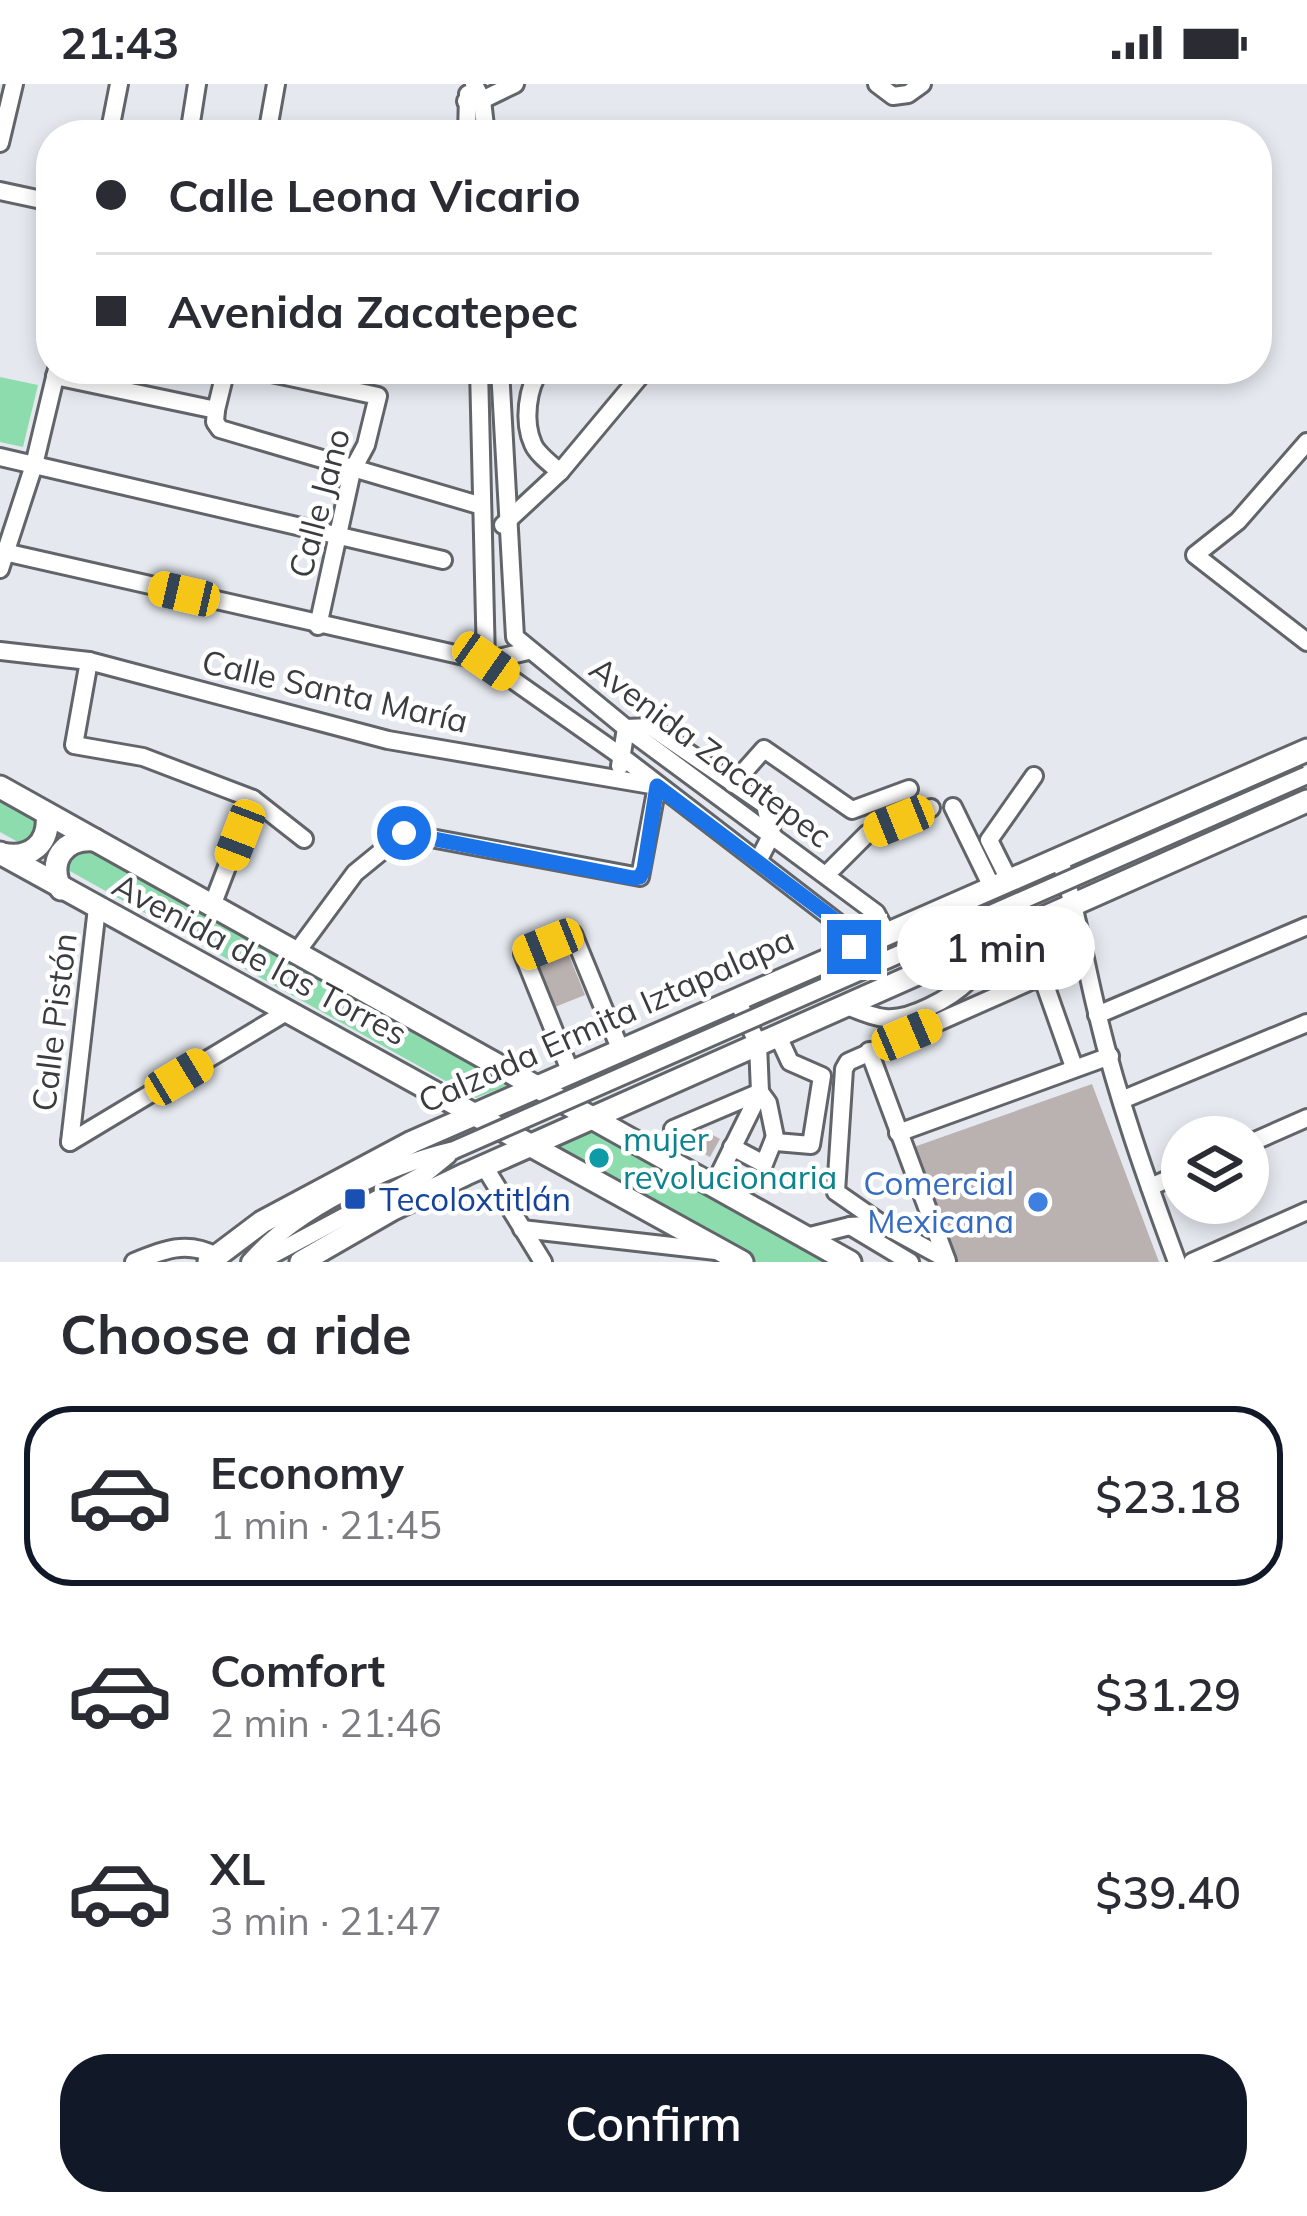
<!DOCTYPE html>
<html lang="en">
<head>
<meta charset="utf-8">
<style>
  body { margin:0; font-family:Mulish,sans-serif; background:#f7f7f7; color:#2b2b33; height:100vh; display:flex; flex-direction:column; font-size:45px; white-space:nowrap }
  * { box-sizing:border-box; margin:0 }
  p { font-size:39px; color:#7c7c81 }
  .icon { flex:none; width:66px; height:66px; fill:none; stroke:currentColor; stroke-width:2; stroke-linecap:round; stroke-linejoin:round }
  .map { position:relative; height:1178px; overflow:hidden }
  .details { display:flex; flex-direction:column; background:#fff; flex:1 }
  .details>* { flex:none }
  .top-card { position:absolute; left:36px; top:36px; width:1236px; height:264px; border-radius:48px; box-shadow:0 6px 18px #0003; display:grid; align-content:center; height:264px; padding:0 60px; background:#fff }
  .controls { position:absolute; left:1161px; top:1032px; display:grid; gap:24px }
  .controls a { display:grid; place-items:center; width:108px; height:108px; border-radius:50%; background:#fff; box-shadow:0 6px 18px #0003; font-size:60px }
  .end { position:absolute; width:54px; height:54px; margin:-27px; border:15px solid #1a73e8; background:#fff; box-shadow:0 0 0 6px #fff }
  .from { border-radius:50% }
  .bubble { position:absolute; height:84px; border-radius:42px; background:#fff; box-shadow:0 6px 18px #0003; font-size:39px; font-weight:600; line-height:84px; text-align:center }
  .car { position:absolute; width:36px; height:72px; margin:-36px -18px; border-radius:15px; box-shadow:0 0 9px 3px #0007; background:linear-gradient(#f5c518 24%,#345 0 40%,#f5c518 0 76%,#345 0 86%,#f5c518 0) }
  .top-card b { display:flex; align-items:center; gap:42px; height:114px; font-size:45px }
  .top-card b+b { border-top:3px solid #e1e1e2 }
  .top-card i { width:30px; height:30px; background:#2b2b33 }
  ul { padding:0; list-style:none }
  li { display:flex; align-items:center; gap:36px; height:180px; margin:0 24px 18px; padding:0 36px; border:6px solid transparent; border-radius:48px }
  li div { flex:1 }
  li b { display:block; font-size:45px }
  li em { font-style:normal; font-weight:600 }
  li.current { border-color:#111827 }
  li>.icon { width:108px; height:108px; stroke-width:1.5 }
  h2 { padding:0 60px; font-size:54px; line-height:144px }
  .action { display:flex; gap:24px; margin-top:auto; padding:24px 60px }
  .action a { flex:1; height:138px; border-radius:48px; background:#111827; color:#fff; font-size:48px; font-weight:600; line-height:138px; text-align:center }
  .status { display:flex; justify-content:space-between; align-items:center; height:84px; padding:0 60px; background:#fff; direction:ltr }
  .status svg { height:33px; fill:currentColor }
  .map>svg:first-child { display:block }
  .green { fill:#8ddcad }
  .building { fill:#bab2b1 }
  .lines { fill:none; stroke-linecap:round; stroke-linejoin:round }
  .minor-casing { stroke:#616469; stroke-width:22 }
  .major-casing { stroke:#616469; stroke-width:27 }
  .minor { stroke:#fff; stroke-width:16 }
  .major { stroke:#fff; stroke-width:21 }
  .minor-bridge-casing { stroke:#616469; stroke-width:22; stroke-linecap:butt }
  .minor-bridge { stroke:#fff; stroke-width:16 }
  .route { stroke:#1a73e8; stroke-width:15 }
  .culture-dot { fill:#0f9aa8; stroke:#fff; stroke-width:4.5 }
  .transit-dot { fill:#1a4fb4; stroke:#fff; stroke-width:4.5 }
  .shop-dot { fill:#3f7fe0; stroke:#fff; stroke-width:4.5 }
  .labels { text-anchor:middle; stroke-width:9; stroke-linejoin:round; paint-order:stroke }
  .street-label { font-size:33px; fill:#3b3c3f; stroke:#fff }
  .culture-label { font-size:33px; fill:#0d838f; stroke:#fff; text-anchor:start }
  .shop-label { font-size:33px; fill:#366cbe; stroke:#fff; text-anchor:end }
  .transit-label { font-size:33px; fill:#164399; stroke:#fff; text-anchor:start }
</style>
</head>
<body>
<div class="status"><b>21:43</b><svg viewBox="0 0 49 12"><path d="M0 12V9h3v3zM5 12V6h3v6zM10 12V3h3v9zM15 12V0h3v12zM26 1h20v11H26zM47 4h2v5h-2z"/></svg></div>
<div class="map">
<svg width="1307" height="1178" viewBox="0 0 1307 1178">
  <rect width="100%" height="100%" fill="#e5e9ef"/>
  <g class="green">
    <path d="M 0,293 L 38,301 L 23,363 L 0,358 Z"/>
    <path d="M 0,717 L 511,1000 L 476,1014 L 0,748 Z"/>
    <path d="M 594,1047 L 831,1178 L 755,1178 L 550,1065 Z"/>
  </g>
  <g class="building">
    <path d="M 557,842 L 585,911 L 555,923 L 528,854 Z"/>
    <path d="M 1092,1000 L 1159,1178 L 955,1178 L 911,1064 Z"/>
    <path d="M 697,1042 L 720,1055 L 710,1073 L 687,1061 Z"/>
    <path d="M 408,1082 L 412,1091 L 295,1157 L 290,1148 Z"/>
  </g>
  <g class="lines">
    <defs>
      <g id="minor">
        <path d="M 474,0 L 482,16 L 486,51"/>
        <path d="M 877,0 L 893,12 L 908,10 L 922,0"/>
        <path d="M 466,17 L 482,16 L 515,0"/>
        <path d="M 109,51 L 119,0"/>
        <path d="M 189,51 L 197,0"/>
        <path d="M 267,51 L 276,0"/>
        <path d="M 467,51 L 468,10"/>
        <path d="M 0,59 L 14,0"/>
        <path d="M 0,107 L 51,118"/>
        <path d="M 253,285 L 378,312 L 366,361 L 352,387 L 318,542"/>
        <path d="M 479,285 L 486,577 L 621,672 L 846,845 L 854,863"/>
        <path d="M 500,285 L 515,553 L 626,644 L 876,829 L 886,848"/>
        <path d="M 541,285 C 527,303 523,338 533,360 C 537,370 552,381 560,388"/>
        <path d="M 55,292 L 216,326 L 215,338 L 220,345 L 482,422"/>
        <path d="M 216,326 L 226,285"/>
        <path d="M 1307,358 L 1238,437 L 1195,471 L 1307,558"/>
        <path d="M 0,373 L 443,476"/>
        <path d="M 503,441 L 560,388 L 646,285"/>
        <path d="M 0,467 L 486,577 L 528,567"/>
        <path d="M 0,485 L 34,381 L 57,285"/>
        <path d="M 0,567 L 89,577 L 388,656 L 657,702 L 640,793 L 404,749 L 355,789 L 296,869"/>
        <path d="M 89,577 L 74,661 L 143,673 L 253,715 L 304,755"/>
        <path d="M 620,682 L 626,644 L 651,643 L 765,721 L 772,750 L 758,777"/>
        <path d="M 733,700 L 764,665 L 852,726 L 909,705"/>
        <path d="M 953,723 L 992,803"/>
        <path d="M 1059,774 C 1077,825 1084,876 1097,928 C 1117,1013 1147,1097 1177,1178"/>
        <path d="M 826,791 L 867,750 L 931,724"/>
        <path d="M 1009,796 L 989,756 L 1034,692"/>
        <path d="M 212,822 L 253,715"/>
        <path d="M 845,921 C 857,926 872,933 885,934 C 909,937 951,914 968,897 L 975,864"/>
        <path d="M 1097,931 L 1307,842"/>
        <path d="M 869,967 L 947,1177"/>
        <path d="M 571,989 L 523,870 L 573,850 L 621,967"/>
        <path d="M 1124,1015 L 1307,939"/>
        <path d="M 673,1045 L 760,1008 L 768,1019 L 776,1058 L 811,1061 L 822,992 L 790,978 L 778,952"/>
        <path d="M 898,1049 L 1110,972"/>
        <path d="M 70,1058 L 288,927"/>
        <path d="M 70,1058 L 97,824"/>
        <path d="M 1248,1060 L 1307,1034"/>
        <path d="M 732,1063 L 764,1080 L 774,1055"/>
        <path d="M 484,1082 L 543,1178"/>
        <path d="M 714,1101 L 760,1008 L 758,960 L 737,916"/>
        <path d="M 1150,1103 L 1182,1089"/>
        <path d="M 850,1142 L 910,1178"/>
        <path d="M 522,1145 L 716,1167"/>
        <path d="M 806,1153 L 850,1142 L 881,1140"/>
        <path d="M 946,1175 L 882,1140 L 836,1108 L 844,985 L 848,978 L 1033,896 L 1044,898 L 1074,983"/>
        <path d="M 134,1178 C 163,1166 187,1156 216,1172"/>
        <path d="M 250,1178 C 296,1125 386,1082 454,1066"/>
        <path d="M 259,1178 L 426,1089 L 448,1071"/>
        <path d="M 1192,1178 L 1307,1127"/>
      </g>
      <g id="major">
        <path d="M 0,703 L 850,1178"/>
        <path d="M 0,769 L 742,1178"/>
        <path d="M 2,770 C 31,776 50,759 47,730"/>
        <path d="M 61,805 C 47,777 64,753 95,756"/>
        <path d="M 209,1178 L 262,1138 L 412,1058 L 1307,666"/>
        <path d="M 301,1178 L 393,1125 L 466,1090 L 1307,717"/>
      </g>
    </defs>
    <use href="#minor" class="minor-casing"/>
    <use href="#major" class="major-casing"/>
    <use href="#minor" class="minor"/>
    <use href="#major" class="major"/>
    <defs>
      <path id="minor-bridge" d="M 454,1066 L 1307,691"/>
    </defs>
    <use href="#minor-bridge" class="minor-bridge-casing"/>
    <use href="#minor-bridge" class="minor-bridge"/>
  </g>
  <g class="lines">
    <path class="route" d="M 404,749 L 633,794 L 640,793 L 644,785 L 657,702 L 847,845 L 854,863"/>
  </g>
  <circle class="culture-dot" cx="599" cy="1074" r="12"/>
  <rect class="transit-dot" x="343" y="1103" width="24" height="24" rx="6"/>
  <circle class="shop-dot" cx="1038" cy="1118" r="12"/>
  <g class="labels">
    <g class="street-label">
      <text transform="translate(319 419) rotate(-75)" y="12">Calle Jano</text>
      <text transform="translate(335 607) rotate(13)" y="12">Calle Santa María</text>
      <text transform="translate(711 668) rotate(37)" y="12">Avenida Zacatepec</text>
      <text transform="translate(260 875) rotate(28)" y="12">Avenida de las Torres</text>
      <text transform="translate(606 936) rotate(-24)" y="12">Calzada Ermita Iztapalapa</text>
      <text transform="translate(54 938) rotate(-83)" y="12">Calle Pistón</text>
    </g>
    <g class="culture-label">
      <text x="623" y="1067">mujer<tspan x="623" dy="38">revolucionaria</tspan></text>
    </g>
    <g class="shop-label">
      <text x="1014" y="1111">Comercial<tspan x="1014" dy="38">Mexicana</tspan></text>
    </g>
    <g class="transit-label">
      <text x="379" y="1127">Tecoloxtitlán</text>
    </g>
  </g>
</svg>
<div class="controls">
<a><svg class="icon" aria-label="layers" viewBox="0 0 24 24"><path d="M12 4l9 5-9 5-9-5zM3 14l9 5 9-5"/></svg></a>
</div>
<i class="end from" style="left:404px;top:749px"></i>
<i class="end" style="left:854px;top:863px"></i>
<div class="bubble" style="left:897px;top:822px;width:198px">1 min</div>
<i class="car" style="left:184px;top:510px;rotate:283deg"></i>
<i class="car" style="left:486px;top:577px;rotate:125deg"></i>
<i class="car" style="left:899px;top:737px;rotate:248deg"></i>
<i class="car" style="left:240px;top:751px;rotate:201deg"></i>
<i class="car" style="left:548px;top:860px;rotate:248deg"></i>
<i class="car" style="left:907px;top:951px;rotate:67deg"></i>
<i class="car" style="left:179px;top:993px;rotate:59deg"></i>
<div class="top-card">
<b><i class="from"></i>Calle Leona Vicario</b>
<b><i></i>Avenida Zacatepec</b>
</div>
</div>
<section class="details">
<h2>Choose a ride</h2>
<ul>
<li class="current"><svg class="icon" aria-label="car" viewBox="0 0 24 24"><path d="M5 17H2v-5l4-1 3-4h7l3 4 3 1v5h-3M9 17h6M6 11h13"/><circle cx="7" cy="17" r="2"/><circle cx="17" cy="17" r="2"/></svg><div><b>Economy</b><p>1 min · 21:45</p></div><em>$23.18</em></li>
<li><svg class="icon" aria-label="car" viewBox="0 0 24 24"><path d="M5 17H2v-5l4-1 3-4h7l3 4 3 1v5h-3M9 17h6M6 11h13"/><circle cx="7" cy="17" r="2"/><circle cx="17" cy="17" r="2"/></svg><div><b>Comfort</b><p>2 min · 21:46</p></div><em>$31.29</em></li>
<li><svg class="icon" aria-label="car" viewBox="0 0 24 24"><path d="M5 17H2v-5l4-1 3-4h7l3 4 3 1v5h-3M9 17h6M6 11h13"/><circle cx="7" cy="17" r="2"/><circle cx="17" cy="17" r="2"/></svg><div><b>XL</b><p>3 min · 21:47</p></div><em>$39.40</em></li>
</ul>
<div class="action"><a>Confirm</a></div>
</section>
</body>
</html>
